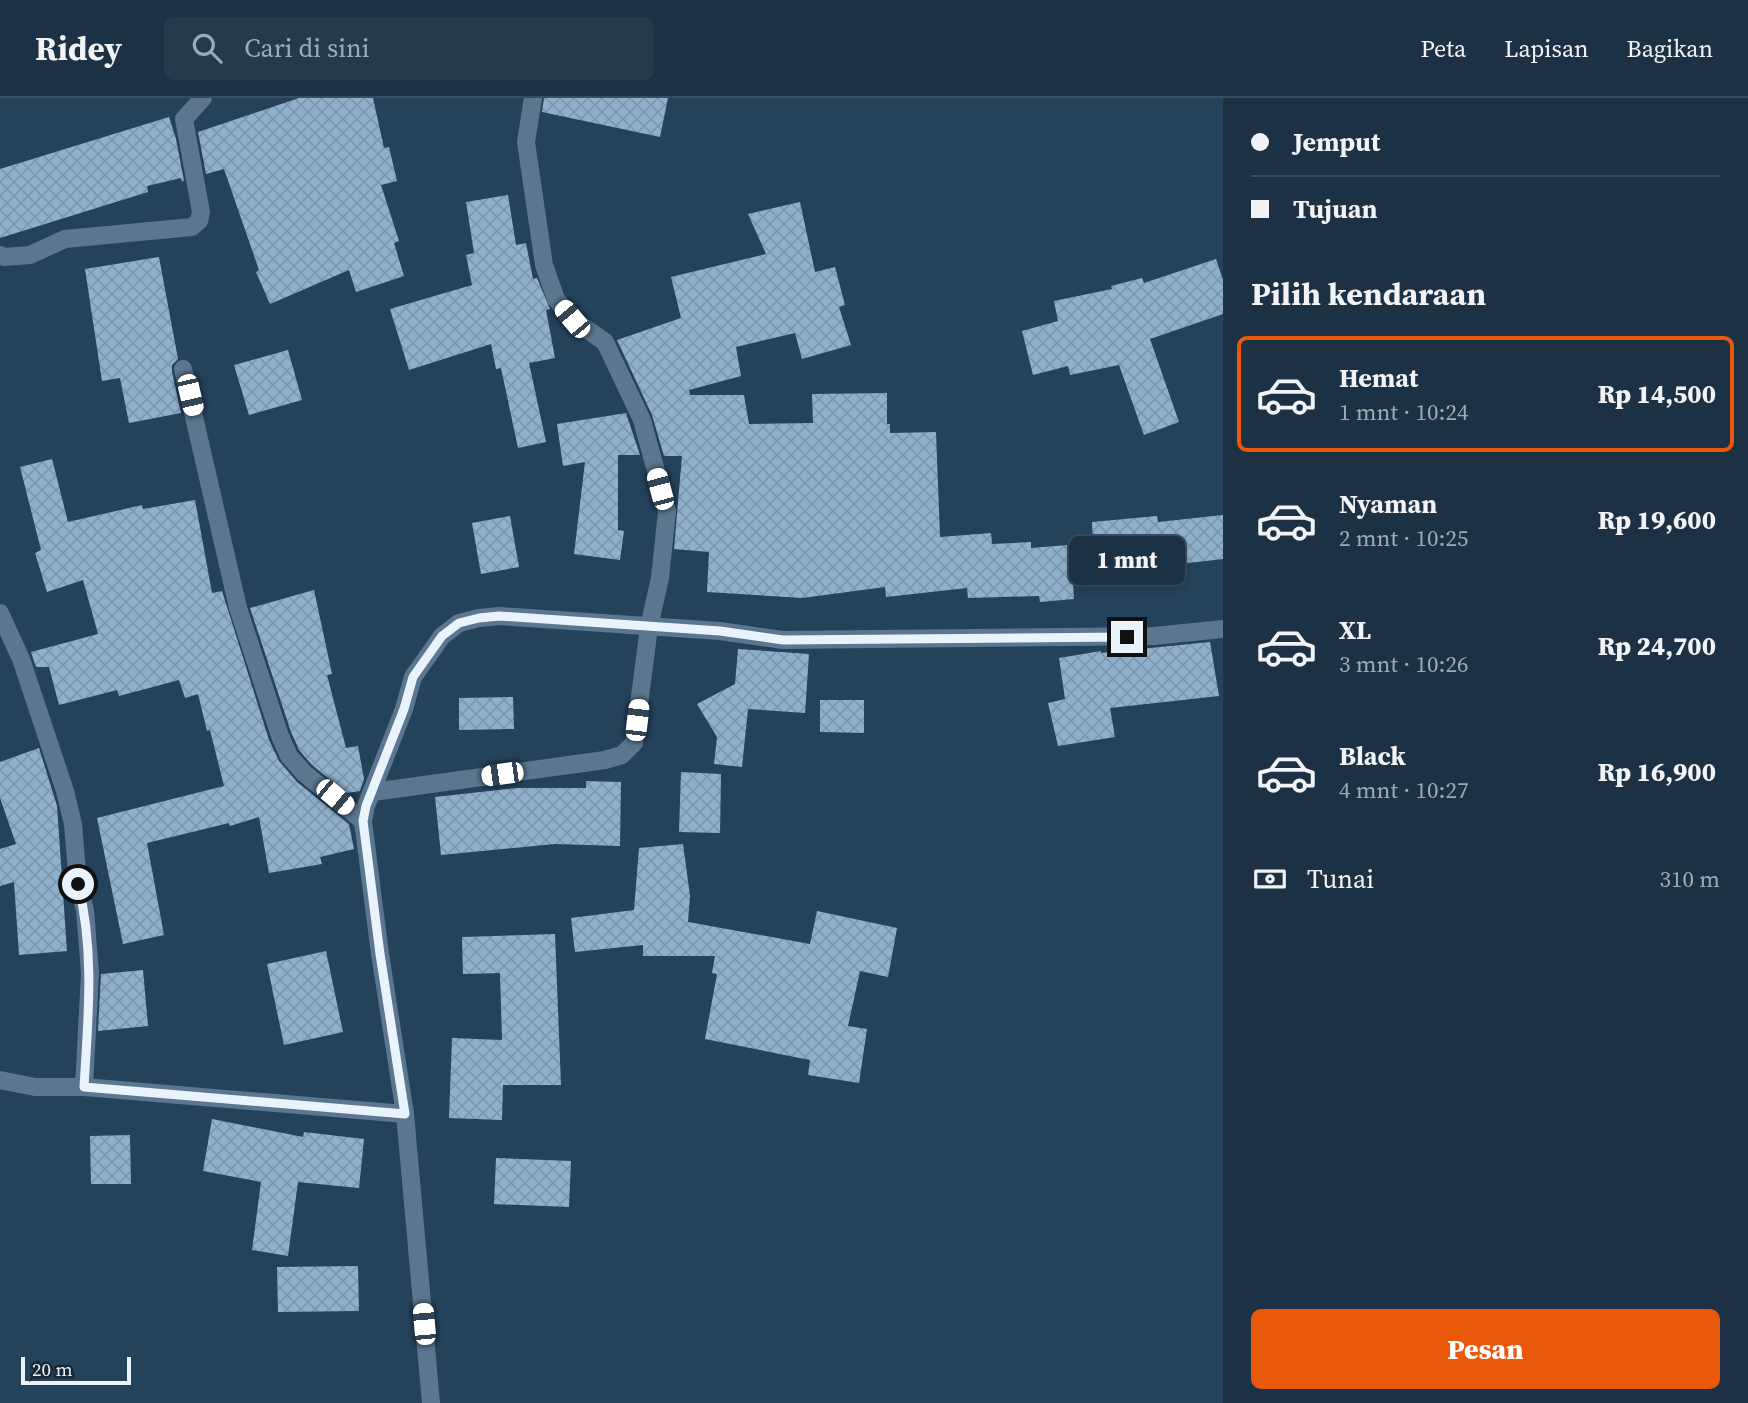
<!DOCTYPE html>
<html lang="id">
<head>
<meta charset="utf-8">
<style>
  body { margin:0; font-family:"Source Serif 4",serif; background:#253a4b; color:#f1f3f6; height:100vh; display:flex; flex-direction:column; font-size:26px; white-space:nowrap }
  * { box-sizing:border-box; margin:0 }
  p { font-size:23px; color:#a0aab2 }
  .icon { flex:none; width:38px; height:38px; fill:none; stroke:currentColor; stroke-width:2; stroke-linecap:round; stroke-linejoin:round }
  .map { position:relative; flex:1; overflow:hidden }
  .drawer { display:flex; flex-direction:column; background:#1c3244; width:525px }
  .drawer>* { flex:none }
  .top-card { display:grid; align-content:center; height:154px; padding:0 28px; background:#1c3244 }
  .scale { position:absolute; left:21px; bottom:18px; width:110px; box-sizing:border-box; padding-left:7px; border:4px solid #e8f3fc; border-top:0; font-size:19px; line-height:24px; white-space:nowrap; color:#e8f3fc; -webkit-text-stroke:5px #1b2833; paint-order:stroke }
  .end { position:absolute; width:32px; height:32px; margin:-16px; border:9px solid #e8f3fc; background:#111; box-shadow:0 0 0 4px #111 }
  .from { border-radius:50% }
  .bubble { position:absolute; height:49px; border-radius:10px; background:#1c3244; box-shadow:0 4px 10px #0003,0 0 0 2px #3a4d5d; font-size:23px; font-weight:800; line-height:49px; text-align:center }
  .car { position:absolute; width:21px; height:42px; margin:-21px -10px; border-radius:9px; box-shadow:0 0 5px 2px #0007; background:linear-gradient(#fff 24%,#345 0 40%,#fff 0 76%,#345 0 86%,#fff 0) }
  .top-card b { display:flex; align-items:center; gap:24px; height:66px; font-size:26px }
  .top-card b+b { border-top:2px solid #3a4d5d }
  .top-card i { width:18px; height:18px; background:#f1f3f6 }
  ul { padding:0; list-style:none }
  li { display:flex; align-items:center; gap:21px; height:116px; margin:0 14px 10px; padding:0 14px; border:4px solid transparent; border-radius:10px }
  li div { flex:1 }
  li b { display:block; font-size:26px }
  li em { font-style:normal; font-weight:800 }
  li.active { border-color:#ea580c }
  li>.icon { width:63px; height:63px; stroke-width:1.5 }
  h2 { padding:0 28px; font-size:32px; line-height:84px }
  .pay { display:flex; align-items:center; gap:18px; height:77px; padding:0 28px; font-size:26px }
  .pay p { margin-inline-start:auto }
  .primary-button { display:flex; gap:14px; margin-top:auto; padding:14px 28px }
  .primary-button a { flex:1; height:80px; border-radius:10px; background:#ea580c; color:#fff; font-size:28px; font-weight:800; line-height:80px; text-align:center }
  header { display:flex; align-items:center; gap:42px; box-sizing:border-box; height:98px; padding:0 35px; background:#1c3244; border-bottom:2px solid #3a4d5d }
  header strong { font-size:33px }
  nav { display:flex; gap:38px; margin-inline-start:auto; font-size:24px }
  .search { width:490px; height:63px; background:#253a4b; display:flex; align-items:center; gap:18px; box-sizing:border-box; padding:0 24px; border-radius:10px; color:#a0aab2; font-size:26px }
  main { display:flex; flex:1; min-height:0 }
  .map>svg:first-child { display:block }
  .building { fill:url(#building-cross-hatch) }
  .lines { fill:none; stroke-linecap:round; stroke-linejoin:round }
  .minor { stroke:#5b768e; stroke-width:18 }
  .route { stroke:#e8f3fc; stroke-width:9 }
</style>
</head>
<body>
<header>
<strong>Ridey</strong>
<div class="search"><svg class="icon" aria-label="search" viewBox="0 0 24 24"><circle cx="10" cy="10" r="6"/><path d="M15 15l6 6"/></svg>Cari di sini</div>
<nav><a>Peta</a><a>Lapisan</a><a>Bagikan</a></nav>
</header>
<main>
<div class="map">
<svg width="1223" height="1305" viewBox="0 0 1223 1305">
  <defs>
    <pattern id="building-cross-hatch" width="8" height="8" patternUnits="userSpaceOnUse" patternTransform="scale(1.75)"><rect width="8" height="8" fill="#8fb0cd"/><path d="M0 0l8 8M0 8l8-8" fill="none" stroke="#7d96ad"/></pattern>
  </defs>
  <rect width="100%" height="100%" fill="#25425b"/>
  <g class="building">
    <path d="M 299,0 L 373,0 L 384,50 L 389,49 L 397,83 L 381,87 L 399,143 L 394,145 L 404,178 L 356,194 L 349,172 L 270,206 L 256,174 L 259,172 L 224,71 L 206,76 L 198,34 Z"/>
    <path d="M 544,0 L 668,0 L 660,39 L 542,14 Z"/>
    <path d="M 169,19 L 176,41 L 184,83 L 182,84 L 181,80 L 147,88 L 148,94 L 0,140 L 0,71 Z"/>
    <path d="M 508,97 L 516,147 L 526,145 L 533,181 L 537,180 L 550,211 L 546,212 L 555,260 L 529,265 L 546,344 L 518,350 L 501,270 L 496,271 L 491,246 L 409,272 L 390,211 L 472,187 L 466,157 L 474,155 L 466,104 Z"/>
    <path d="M 800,104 L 815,174 L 835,169 L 845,207 L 839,209 L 851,247 L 802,261 L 795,235 L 736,249 L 741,278 L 689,292 L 690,297 L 744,297 L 749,326 L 813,325 L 812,296 L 887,295 L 887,326 L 890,326 L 890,335 L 936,334 L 940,439 L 991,435 L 992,446 L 1031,444 L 1031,450 L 1093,445 L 1092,424 L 1157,418 L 1158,424 L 1223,417 L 1223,461 L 1162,468 L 1163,477 L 1073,485 L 1074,501 L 1040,504 L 1039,498 L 968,500 L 967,490 L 886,499 L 885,489 L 802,500 L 707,494 L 709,454 L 674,451 L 682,358 L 664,358 L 652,317 L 617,242 L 681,220 L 671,179 L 766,156 L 748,116 Z"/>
    <path d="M 159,159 L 178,261 L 172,267 L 172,274 L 181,315 L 129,325 L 120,280 L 102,283 L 85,171 Z"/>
    <path d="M 1216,161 L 1223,182 L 1223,216 L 1150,241 L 1179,324 L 1144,337 L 1119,267 L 1070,277 L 1068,268 L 1033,277 L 1022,233 L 1058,223 L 1054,203 L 1112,191 L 1111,188 L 1142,180 L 1144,185 Z"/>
    <path d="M 288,252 L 302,302 L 249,317 L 234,267 Z"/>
    <path d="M 626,315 L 640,357 L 618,357 L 618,432 L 624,433 L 620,462 L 574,456 L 585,364 L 563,368 L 557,326 Z"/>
    <path d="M 52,361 L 68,424 L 142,407 L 143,411 L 195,402 L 212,495 L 222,493 L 269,642 L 279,663 L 297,684 L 349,726 L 354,751 L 320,759 L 322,766 L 269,775 L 259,719 L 230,728 L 229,725 L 147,745 L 164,837 L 123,846 L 97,720 L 224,688 L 210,632 L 207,633 L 198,596 L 185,600 L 179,582 L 119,598 L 117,592 L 59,607 L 49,569 L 36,569 L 31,554 L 98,536 L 83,482 L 47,494 L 35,455 L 41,452 L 20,369 Z"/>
    <path d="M 510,418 L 519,469 L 481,476 L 472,425 Z"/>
    <path d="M 314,492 L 332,576 L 327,577 L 346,650 L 358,648 L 364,681 L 360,693 L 347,695 L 312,667 L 299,652 L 291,634 L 250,510 Z"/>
    <path d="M 1210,544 L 1219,598 L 1110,610 L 1115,639 L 1058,648 L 1048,605 L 1065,601 L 1059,560 L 1101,553 L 1101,555 Z"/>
    <path d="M 738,551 L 809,556 L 805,615 L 748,611 L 742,669 L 714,666 L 717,639 L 697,606 L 735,586 Z"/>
    <path d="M 513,599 L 514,631 L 459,632 L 459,600 Z"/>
    <path d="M 820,602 L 864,602 L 864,635 L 820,634 Z"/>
    <path d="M 39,650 L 57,708 L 67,853 L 19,857 L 14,784 L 0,788 L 0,751 L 16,746 L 0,700 L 0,664 Z"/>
    <path d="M 681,674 L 721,676 L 720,735 L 679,734 Z"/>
    <path d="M 586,683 L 621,684 L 620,748 L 555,746 L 441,757 L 435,699 L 518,690 L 586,690 Z"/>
    <path d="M 683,746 L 690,798 L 688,824 L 810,846 L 817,813 L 897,830 L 888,879 L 860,873 L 848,928 L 867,931 L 859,985 L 808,977 L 810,962 L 705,941 L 717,876 L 712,875 L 715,858 L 643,858 L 643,847 L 575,854 L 571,820 L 634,812 L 639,750 Z"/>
    <path d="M 555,836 L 561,987 L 503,987 L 502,1022 L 449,1020 L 452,940 L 502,942 L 500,875 L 463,876 L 462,839 Z"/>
    <path d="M 326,853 L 343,934 L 284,947 L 267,866 Z"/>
    <path d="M 143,872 L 148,928 L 98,933 L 101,876 Z"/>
    <path d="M 212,1021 L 303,1039 L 304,1034 L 364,1041 L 359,1090 L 298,1084 L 288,1158 L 252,1152 L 261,1084 L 203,1073 Z"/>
    <path d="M 130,1037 L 131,1086 L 91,1086 L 90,1038 Z"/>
    <path d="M 496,1060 L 571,1063 L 569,1109 L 494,1106 Z"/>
    <path d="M 358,1168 L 359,1213 L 278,1214 L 277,1169 Z"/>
  </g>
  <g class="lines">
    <g class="minor">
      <path d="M 0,157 L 4,159 L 30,157 L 65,141 L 192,129 L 199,123 L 201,114 L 184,21 L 203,0"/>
      <path d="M 183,271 L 238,510 L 280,638 L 289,658 L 304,675 L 363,723"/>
      <path d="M 0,515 L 21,561 L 65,693 L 73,726 L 78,786 L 85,812 L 90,875 L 84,989"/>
      <path d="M 373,694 L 605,662 L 622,657 L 634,645 L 649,529 L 660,480 L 667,413 L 642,322 L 605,244 L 572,221 L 556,201 L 544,167 L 526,44 L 533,0"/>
      <path d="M 0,982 L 35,989 L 84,989 L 405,1016"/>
      <path d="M 431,1305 L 405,1016 L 380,856 L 363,723 L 366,708 L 404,611 L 413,579 L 442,538 L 459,525 L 479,520 L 499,518 L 720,533 L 783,542 L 1154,538 L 1223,531"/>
    </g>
  </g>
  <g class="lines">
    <path class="route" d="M 78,786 C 95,853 88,921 84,989 L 405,1016 L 380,856 L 363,723 L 366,708 L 404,611 L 413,579 L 442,538 L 459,525 L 479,520 L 499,518 L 720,533 L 783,542 L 1127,539"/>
  </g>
</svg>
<div class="scale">20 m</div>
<i class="end from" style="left:78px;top:786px"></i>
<i class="end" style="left:1127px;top:539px"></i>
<div class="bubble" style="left:1069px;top:438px;width:116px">1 mnt</div>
<i class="car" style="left:572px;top:221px;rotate:320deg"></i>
<i class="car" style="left:190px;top:297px;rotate:167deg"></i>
<i class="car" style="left:660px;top:391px;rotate:345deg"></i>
<i class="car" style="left:637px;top:622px;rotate:7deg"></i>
<i class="car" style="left:502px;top:676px;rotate:262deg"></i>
<i class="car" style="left:335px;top:699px;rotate:130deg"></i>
<i class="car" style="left:424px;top:1226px;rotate:355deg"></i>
</div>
<section class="drawer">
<div class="top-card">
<b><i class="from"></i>Jemput</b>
<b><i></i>Tujuan</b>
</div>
<h2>Pilih kendaraan</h2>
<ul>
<li class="active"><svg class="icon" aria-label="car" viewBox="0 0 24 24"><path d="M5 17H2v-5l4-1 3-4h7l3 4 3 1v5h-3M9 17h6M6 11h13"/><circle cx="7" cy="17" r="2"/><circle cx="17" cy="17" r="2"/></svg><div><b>Hemat</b><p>1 mnt · 10:24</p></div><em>Rp 14,500</em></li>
<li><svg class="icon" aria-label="car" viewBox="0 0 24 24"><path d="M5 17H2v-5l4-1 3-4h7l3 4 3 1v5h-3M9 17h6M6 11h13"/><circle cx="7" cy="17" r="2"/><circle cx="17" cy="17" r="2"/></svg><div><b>Nyaman</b><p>2 mnt · 10:25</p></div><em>Rp 19,600</em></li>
<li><svg class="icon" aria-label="car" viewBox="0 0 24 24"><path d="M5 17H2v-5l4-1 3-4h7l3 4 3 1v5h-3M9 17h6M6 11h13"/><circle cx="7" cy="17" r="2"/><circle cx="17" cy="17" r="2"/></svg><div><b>XL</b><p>3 mnt · 10:26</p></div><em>Rp 24,700</em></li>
<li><svg class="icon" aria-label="car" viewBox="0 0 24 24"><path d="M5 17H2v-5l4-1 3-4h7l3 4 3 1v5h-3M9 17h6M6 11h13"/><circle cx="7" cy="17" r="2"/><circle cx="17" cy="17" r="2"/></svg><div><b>Black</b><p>4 mnt · 10:27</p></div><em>Rp 16,900</em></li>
</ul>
<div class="pay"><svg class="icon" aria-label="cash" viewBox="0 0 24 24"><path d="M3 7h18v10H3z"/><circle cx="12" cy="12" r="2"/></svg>Tunai<p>310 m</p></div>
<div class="primary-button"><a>Pesan</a></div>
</section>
</main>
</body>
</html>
